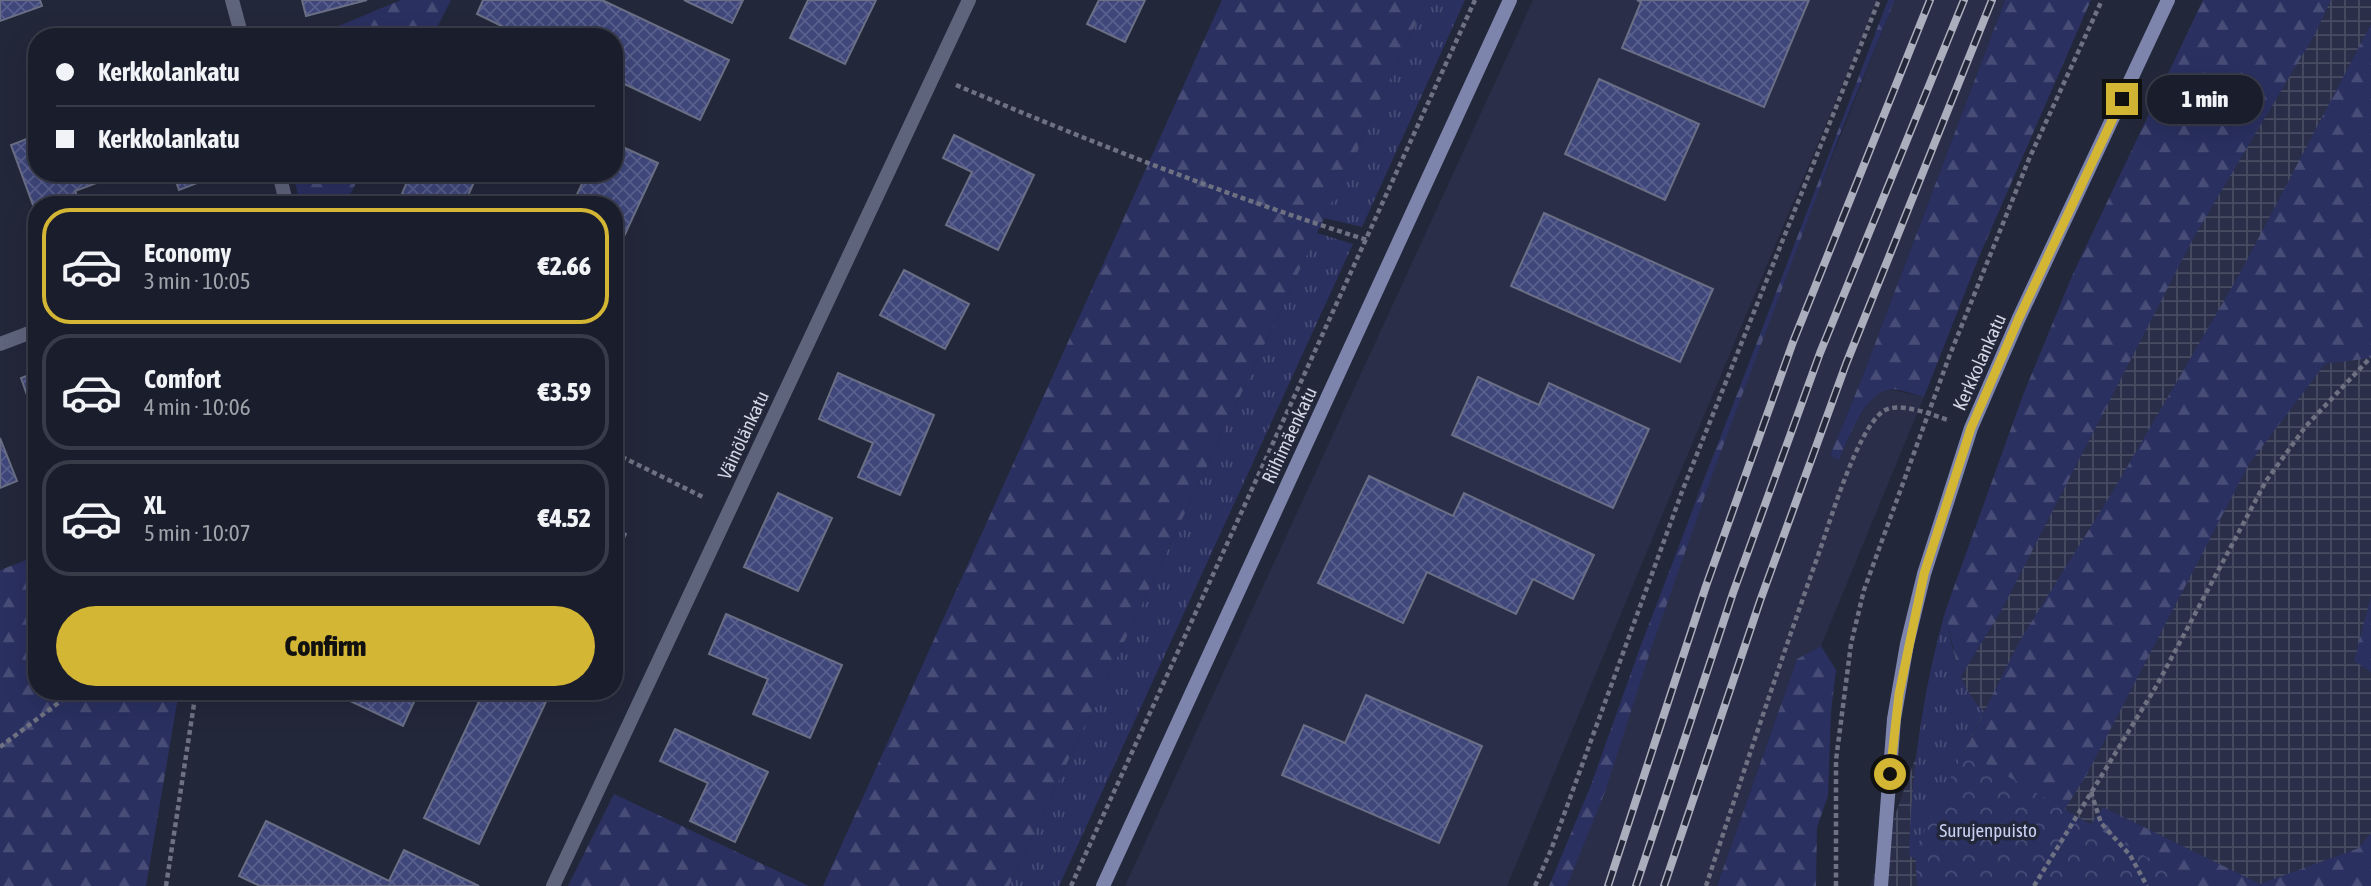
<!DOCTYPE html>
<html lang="en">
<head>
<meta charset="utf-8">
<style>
  body { margin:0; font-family:"Asap Condensed",sans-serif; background:#272a38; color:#f1f3f6; height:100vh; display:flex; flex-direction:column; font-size:26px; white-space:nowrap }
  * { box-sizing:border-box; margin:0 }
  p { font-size:23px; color:#9fa2a9 }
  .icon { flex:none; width:38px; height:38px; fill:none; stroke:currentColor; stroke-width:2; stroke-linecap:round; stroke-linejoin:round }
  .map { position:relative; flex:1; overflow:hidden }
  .details { position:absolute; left:28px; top:196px; width:595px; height:504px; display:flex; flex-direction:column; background:#1a1d2c; border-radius:28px; box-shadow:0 7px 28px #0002,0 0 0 2px #383b48 }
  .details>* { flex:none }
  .top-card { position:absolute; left:28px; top:28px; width:595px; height:154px; border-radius:28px; box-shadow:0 7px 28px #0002,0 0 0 2px #383b48; display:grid; align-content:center; height:154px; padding:0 28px; background:#1a1d2c }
  .end { position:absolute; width:32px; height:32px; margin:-16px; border:9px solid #d4b635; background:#111; box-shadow:0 0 0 4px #111 }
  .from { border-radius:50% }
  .bubble { position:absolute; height:49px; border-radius:24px; background:#1a1d2c; box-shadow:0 7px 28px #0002,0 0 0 2px #383b48; font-size:23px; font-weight:800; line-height:49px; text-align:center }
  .top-card b { display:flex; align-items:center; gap:24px; height:66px; font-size:26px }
  .top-card b+b { border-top:2px solid #383b48 }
  .top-card i { width:18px; height:18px; background:#f1f3f6 }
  ul { padding:12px 0 0; list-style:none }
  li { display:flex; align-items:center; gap:21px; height:116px; margin:0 14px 10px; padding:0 14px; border:4px solid #383b48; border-radius:28px }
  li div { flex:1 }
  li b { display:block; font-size:26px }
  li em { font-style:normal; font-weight:800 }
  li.active { border-color:#d4b635 }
  li>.icon { width:63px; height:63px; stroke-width:1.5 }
  .button { display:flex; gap:14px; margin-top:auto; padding:14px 28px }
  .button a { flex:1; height:80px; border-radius:42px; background:#d4b635; color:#111; font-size:28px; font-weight:800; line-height:80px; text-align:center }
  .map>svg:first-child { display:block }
  .built { fill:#2a2e48 }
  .industrial { fill:url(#industrial-grid) }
  .grass { fill:url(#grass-tufts) }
  .forest { fill:url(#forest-firs) }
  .park { fill:url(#park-crowns) }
  .building { fill:url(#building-cross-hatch); stroke:#6a6f85; stroke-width:2 }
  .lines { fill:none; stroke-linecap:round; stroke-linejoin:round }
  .path { stroke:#6d7181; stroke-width:4.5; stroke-dasharray:5 3.5; stroke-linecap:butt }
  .street { stroke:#5f647d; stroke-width:14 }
  .secondary { stroke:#7d85ad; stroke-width:14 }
  .rail-casing { stroke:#abaebc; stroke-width:8 }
  .rail { stroke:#23273a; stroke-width:5; stroke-dasharray:16; stroke-linecap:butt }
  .route { stroke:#d4b635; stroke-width:9 }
  .labels { text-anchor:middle; stroke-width:7; stroke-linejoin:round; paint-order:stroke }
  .street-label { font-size:19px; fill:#d3d6e3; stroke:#23273a }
  .park-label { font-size:19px; fill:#c9d1f2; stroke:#23273a }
</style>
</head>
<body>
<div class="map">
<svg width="2371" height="886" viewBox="0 0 2371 886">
  <defs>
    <pattern id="industrial-grid" width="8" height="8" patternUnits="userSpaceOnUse" patternTransform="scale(1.75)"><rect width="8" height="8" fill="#2a2e48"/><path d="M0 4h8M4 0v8" fill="none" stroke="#484c62"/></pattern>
    <pattern id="grass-tufts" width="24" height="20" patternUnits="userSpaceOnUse" patternTransform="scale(1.75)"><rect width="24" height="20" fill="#2a3060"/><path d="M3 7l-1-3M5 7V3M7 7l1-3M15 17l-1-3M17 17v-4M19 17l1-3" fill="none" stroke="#484d77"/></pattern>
    <pattern id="forest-firs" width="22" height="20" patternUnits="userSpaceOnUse" patternTransform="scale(1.75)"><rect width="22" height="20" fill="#2a3060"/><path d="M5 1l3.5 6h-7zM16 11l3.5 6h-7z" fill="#484d77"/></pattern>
    <pattern id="park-crowns" width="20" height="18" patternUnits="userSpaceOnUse" patternTransform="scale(1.75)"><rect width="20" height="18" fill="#2a3060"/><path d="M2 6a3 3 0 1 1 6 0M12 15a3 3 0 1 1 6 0" fill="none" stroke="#484d77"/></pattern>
    <pattern id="building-cross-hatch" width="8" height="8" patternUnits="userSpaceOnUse" patternTransform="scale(1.75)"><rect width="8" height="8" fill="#3e467a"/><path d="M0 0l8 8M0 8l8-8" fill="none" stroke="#59608d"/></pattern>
  </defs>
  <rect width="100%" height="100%" fill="#23273a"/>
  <g class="built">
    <path d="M 1533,0 L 1878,0 L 1507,886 L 1125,886 Z"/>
    <path d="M 1895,0 L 2005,0 L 1862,378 L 1830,456 L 1839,459 L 1856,422 L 1874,395 L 1889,389 L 1924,397 L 1821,646 L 1797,659 L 1717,886 L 1555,886 L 1596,787 L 1701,485 Z"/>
  </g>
  <path class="industrial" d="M 2261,0 L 2371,0 L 2371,886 L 1870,886 L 2031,432 Z"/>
  <g class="grass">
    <path d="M 1427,0 L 1465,0 L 1362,227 L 1324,218 Z"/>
    <path d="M 1317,233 L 1353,244 L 1059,886 L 1009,886 Z"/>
    <path d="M 1945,612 C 1953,646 1956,686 1984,711 L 1915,850 L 1916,859 L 1909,856 C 1911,773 1923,691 1945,612 Z"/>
  </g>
  <g class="forest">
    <path d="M 401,0 L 451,0 L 432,37 L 312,37 Z"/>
    <path d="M 1222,0 L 1427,0 L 1009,886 L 823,886 Z"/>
    <path d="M 1888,0 L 1895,0 L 1840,134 L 1714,470 L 1651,649 L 1605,792 L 1567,886 L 1549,886 L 1591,785 L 1641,645 Z"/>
    <path d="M 2005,0 L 2091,0 L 1979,257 L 1924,397 C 1914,395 1897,387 1887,390 C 1864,395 1848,440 1839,460 L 1830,456 L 1862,378 Z"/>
    <path d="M 2203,0 L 2331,0 L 2315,34 L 2195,235 L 2001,611 L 1960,678 L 1945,612 L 2023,395 L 2072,276 Z"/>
    <path d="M 2371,24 L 2371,358 L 2325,364 L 2249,464 L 2087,774 L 2065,809 L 1996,884 L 1915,850 L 2019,642 L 2113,491 L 2239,275 Z"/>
    <path d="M 293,173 L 361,173 L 345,205 L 300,205 Z"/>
    <path d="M 37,556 L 37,691 L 179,691 L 146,886 L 0,886 L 0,570 Z"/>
    <path d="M 2371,596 L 2371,672 L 2354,661 Z"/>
    <path d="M 1821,646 L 1836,670 L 1831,712 L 1828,796 L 1817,827 L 1816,886 L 1717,886 L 1797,659 Z"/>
    <path d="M 614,794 L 809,886 L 568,886 Z"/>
    <path d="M 2103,807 L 2260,884 L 2359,848 L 2371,833 L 2371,886 L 2047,886 Z"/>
  </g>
  <path class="park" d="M 1964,751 L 2197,886 L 1917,886 L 1915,850 Z"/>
  <g class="building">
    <path d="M 0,0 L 40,0 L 42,6 L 0,21 Z"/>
    <path d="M 302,0 L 367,0 L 306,16 Z"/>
    <path d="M 483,0 L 602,0 L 729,60 L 700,120 L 614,79 L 614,37 L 524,37 L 477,14 Z"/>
    <path d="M 684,0 L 743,0 L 732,23 Z"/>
    <path d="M 808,0 L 876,0 L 845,64 L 790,38 Z"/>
    <path d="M 1099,0 L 1145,0 L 1125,42 L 1087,24 Z"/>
    <path d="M 1637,0 L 1809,0 L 1764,107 L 1622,48 L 1641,2 Z"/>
    <path d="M 1599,79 L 1699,124 L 1665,200 L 1565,154 Z"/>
    <path d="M 37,135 L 37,173 L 104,173 L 107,179 L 75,191 L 81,205 L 37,205 L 37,216 L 11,145 Z"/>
    <path d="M 954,135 L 1034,175 L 998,250 L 946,225 L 972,172 L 943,158 Z"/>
    <path d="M 614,143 L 658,163 L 614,258 L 614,205 L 572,205 L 587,173 L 614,173 Z"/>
    <path d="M 173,173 L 223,173 L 179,190 Z"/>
    <path d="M 411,173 L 478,173 L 464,205 L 397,205 Z"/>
    <path d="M 1544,213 L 1713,289 L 1680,362 L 1511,286 Z"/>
    <path d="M 904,270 L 969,304 L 945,349 L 880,315 Z"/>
    <path d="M 37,372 L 37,423 L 21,378 Z"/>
    <path d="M 838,373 L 934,415 L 900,495 L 858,477 L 873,443 L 819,419 Z"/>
    <path d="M 1478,377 L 1539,405 L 1549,383 L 1649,429 L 1613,508 L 1452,435 Z"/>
    <path d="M 0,438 L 17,481 L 0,488 Z"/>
    <path d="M 1369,476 L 1453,516 L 1464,493 L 1594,555 L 1573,599 L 1533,579 L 1516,614 L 1427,572 L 1403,623 L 1318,583 Z"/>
    <path d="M 778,493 L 832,518 L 798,591 L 744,567 Z"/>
    <path d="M 614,528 L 626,534 L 614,559 Z"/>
    <path d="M 726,614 L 842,665 L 810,738 L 753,714 L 768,679 L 709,654 Z"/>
    <path d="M 350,691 L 419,691 L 403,726 L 346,699 Z"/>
    <path d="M 484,691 L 551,691 L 479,844 L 424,818 Z"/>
    <path d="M 1366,695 L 1482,746 L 1439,843 L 1282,775 L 1304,725 L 1345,743 Z"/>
    <path d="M 675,729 L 768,772 L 735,842 L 690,821 L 708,783 L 660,761 Z"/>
    <path d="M 266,821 L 389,881 L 404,850 L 479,886 L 260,886 L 239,876 Z"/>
  </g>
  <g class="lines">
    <g class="path">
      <path d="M 956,85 C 1091,142 1227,196 1367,240"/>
      <path d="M 614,453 L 705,498"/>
      <path d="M 0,747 L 74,691"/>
      <path d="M 2091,792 L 2101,823 L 2130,855 L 2147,886"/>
      <path d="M 166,886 L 196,691"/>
      <path d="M 1071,886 L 1475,0"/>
      <path d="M 1535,886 L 1551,850 L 1683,489 L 1879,0"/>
      <path d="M 1706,886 C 1743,773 1781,660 1821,547 C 1832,515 1857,432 1882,412 C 1897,400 1932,415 1948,420"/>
      <path d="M 1836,886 L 1836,760 L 1851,644 L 1864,590 L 1949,357 L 2029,159 L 2102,0"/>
      <path d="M 2034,886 L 2157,685 L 2266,481 L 2306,426 L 2371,357"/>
    </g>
    <g class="street">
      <path d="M 232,0 L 242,37"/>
      <path d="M 279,173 L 285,198 L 283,205"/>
      <path d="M 0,344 L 37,330"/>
      <path d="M 553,886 L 969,0"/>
    </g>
    <g class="secondary">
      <path d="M 1103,886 L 1510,0"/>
      <path d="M 1881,886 L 1894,719 L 1907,644 L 1924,574 L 1971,428 L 2018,320 L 2168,0"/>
    </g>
    <defs>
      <g id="rail">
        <path d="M 1608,886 L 1706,586 L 1793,342 L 1930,0"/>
        <path d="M 1636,886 L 1733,593 L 1820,353 L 1964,0"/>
        <path d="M 1664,886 L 1760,601 L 1846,364 L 1992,0"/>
      </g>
    </defs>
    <use href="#rail" class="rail-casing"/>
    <use href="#rail" class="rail"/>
  </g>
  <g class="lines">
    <path class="route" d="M 1890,774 L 1899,694 L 1924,574 L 1971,428 L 2018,320 L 2122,99"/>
  </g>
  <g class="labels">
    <g class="street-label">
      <text transform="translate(1979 362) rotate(-66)" y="7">Kerkkolankatu</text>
      <text transform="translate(743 435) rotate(-65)" y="7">Väinölänkatu</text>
      <text transform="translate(1289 435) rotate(-65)" y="7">Riihimäenkatu</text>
    </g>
    <g class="park-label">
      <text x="1988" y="837">Surujenpuisto</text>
    </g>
  </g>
</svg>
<i class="end from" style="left:1890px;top:774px"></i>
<i class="end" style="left:2122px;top:99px"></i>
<div class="bubble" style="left:2147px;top:75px;width:116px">1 min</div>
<div class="top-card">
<b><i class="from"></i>Kerkkolankatu</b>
<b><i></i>Kerkkolankatu</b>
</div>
<section class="details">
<ul>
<li class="active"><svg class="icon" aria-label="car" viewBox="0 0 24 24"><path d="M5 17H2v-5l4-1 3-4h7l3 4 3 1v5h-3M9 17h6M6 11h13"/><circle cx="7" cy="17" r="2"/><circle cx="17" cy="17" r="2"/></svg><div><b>Economy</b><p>3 min · 10:05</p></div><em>€2.66</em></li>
<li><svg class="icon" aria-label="car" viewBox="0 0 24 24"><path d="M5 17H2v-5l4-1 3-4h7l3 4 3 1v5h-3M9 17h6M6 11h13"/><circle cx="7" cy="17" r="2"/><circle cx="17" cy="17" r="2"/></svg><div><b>Comfort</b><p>4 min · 10:06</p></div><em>€3.59</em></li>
<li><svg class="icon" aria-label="car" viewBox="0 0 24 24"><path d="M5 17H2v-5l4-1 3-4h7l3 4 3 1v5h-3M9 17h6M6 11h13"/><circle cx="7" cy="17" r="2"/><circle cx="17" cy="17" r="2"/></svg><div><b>XL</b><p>5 min · 10:07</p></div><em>€4.52</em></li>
</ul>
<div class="button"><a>Confirm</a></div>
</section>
</div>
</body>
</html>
